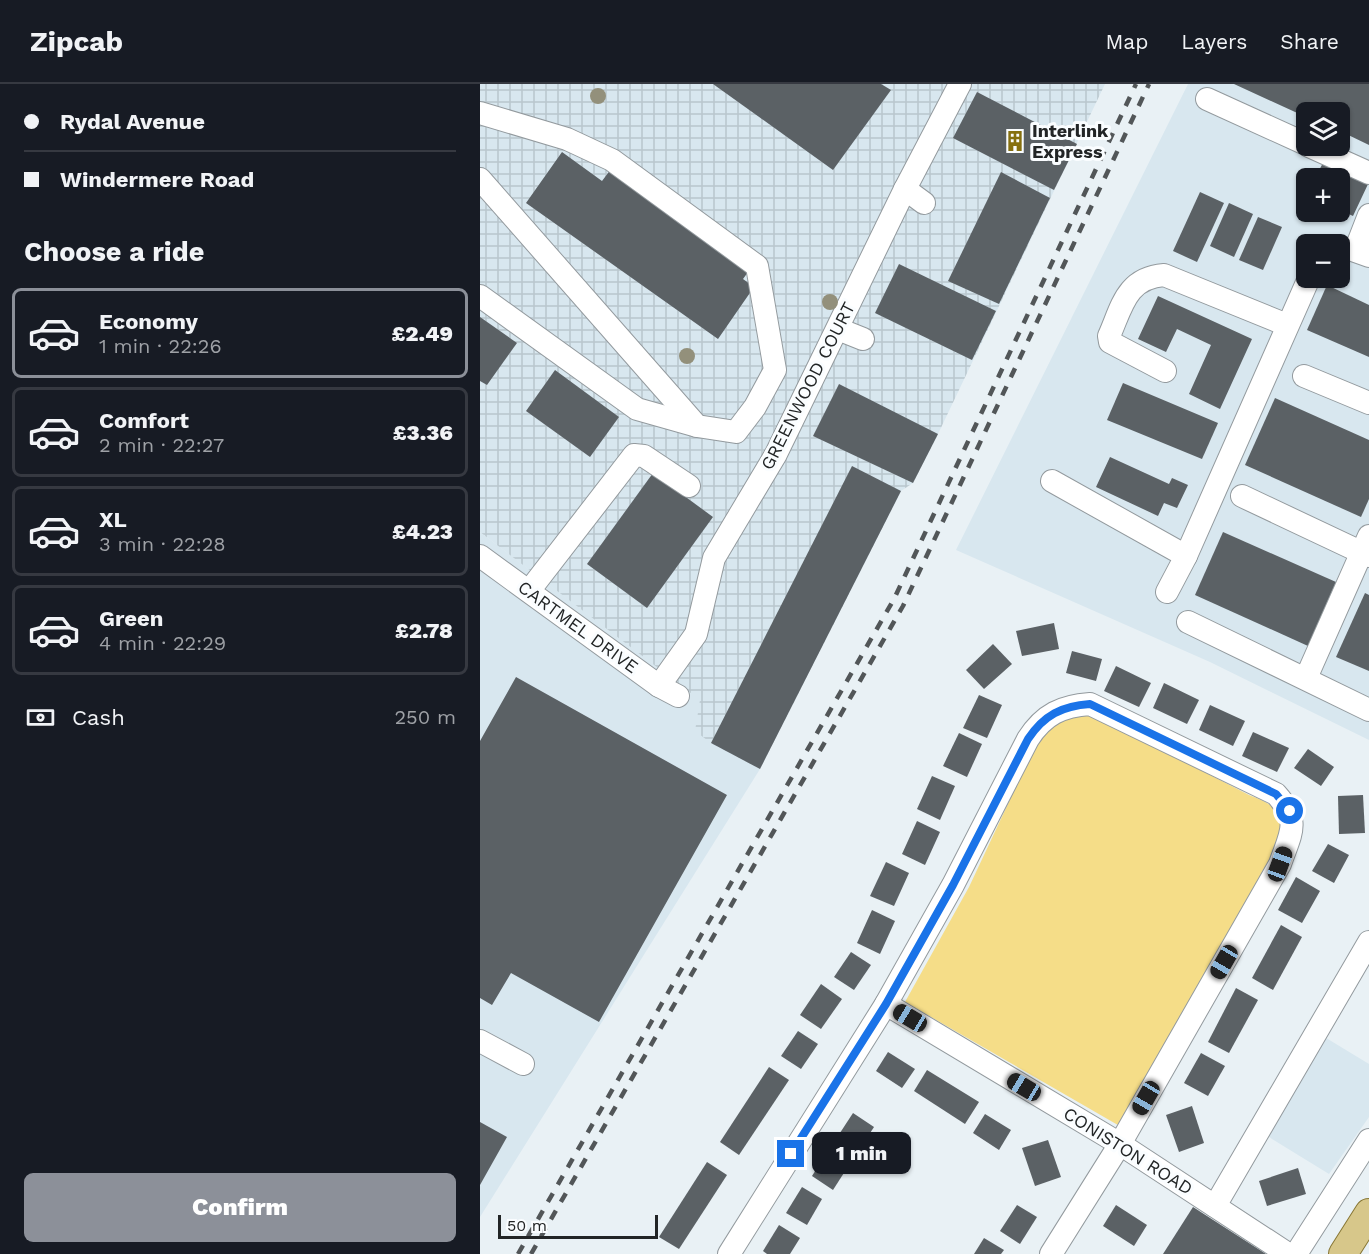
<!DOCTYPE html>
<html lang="en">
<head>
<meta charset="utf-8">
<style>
  body { margin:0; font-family:"Work Sans",sans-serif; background:#20242c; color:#f1f3f6; height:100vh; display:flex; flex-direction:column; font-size:22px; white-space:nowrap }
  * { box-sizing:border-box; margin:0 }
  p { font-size:20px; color:#9ea1a6 }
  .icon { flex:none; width:33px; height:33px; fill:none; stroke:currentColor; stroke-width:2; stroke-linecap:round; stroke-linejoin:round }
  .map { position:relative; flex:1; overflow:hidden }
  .drawer { display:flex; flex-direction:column; background:#171b24; width:480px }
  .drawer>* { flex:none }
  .banner { display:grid; align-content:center; height:132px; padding:0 24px; background:#171b24 }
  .fabs { position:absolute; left:816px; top:18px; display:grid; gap:12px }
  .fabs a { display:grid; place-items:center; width:54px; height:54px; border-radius:9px; background:#171b24; box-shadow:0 2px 4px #0004; font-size:30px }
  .scale { position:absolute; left:18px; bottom:15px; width:160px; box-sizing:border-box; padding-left:6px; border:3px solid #222526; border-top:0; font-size:16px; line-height:21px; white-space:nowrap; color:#222526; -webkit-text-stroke:4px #fafdff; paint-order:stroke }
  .end { position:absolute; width:27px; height:27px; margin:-14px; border:8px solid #1a73e8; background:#fff; box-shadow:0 0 0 3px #fff }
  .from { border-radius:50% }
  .bubble { position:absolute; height:42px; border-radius:9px; background:#171b24; box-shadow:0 2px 4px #0004; font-size:20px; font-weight:800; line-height:42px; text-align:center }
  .car { position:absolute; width:18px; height:36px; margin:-18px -9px; border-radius:8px; box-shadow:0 0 4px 2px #0007; background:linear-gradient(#222 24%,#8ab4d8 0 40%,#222 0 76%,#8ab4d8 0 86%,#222 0) }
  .banner b { display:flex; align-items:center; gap:21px; height:57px; font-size:22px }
  .banner b+b { border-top:2px solid #363941 }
  .banner i { width:15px; height:15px; background:#f1f3f6 }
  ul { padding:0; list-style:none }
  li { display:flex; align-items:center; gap:18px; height:90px; margin:0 12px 9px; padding:0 12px; border:3px solid #363941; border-radius:9px }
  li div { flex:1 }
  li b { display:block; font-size:22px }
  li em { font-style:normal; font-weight:800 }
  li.on { border-color:#8c9099 }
  li>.icon { width:54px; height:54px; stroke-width:1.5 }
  h2 { padding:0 24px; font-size:27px; line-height:72px }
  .pay { display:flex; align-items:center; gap:15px; height:66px; padding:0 24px; font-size:22px }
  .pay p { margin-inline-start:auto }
  .cta { display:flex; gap:12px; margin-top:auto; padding:12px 24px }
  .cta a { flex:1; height:69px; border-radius:9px; background:#8c9099; color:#fff; font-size:24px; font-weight:800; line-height:69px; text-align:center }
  header { display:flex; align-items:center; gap:36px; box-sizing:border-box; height:84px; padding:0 30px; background:#171b24; border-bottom:2px solid #363941 }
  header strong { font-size:28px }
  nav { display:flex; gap:33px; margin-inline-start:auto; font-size:21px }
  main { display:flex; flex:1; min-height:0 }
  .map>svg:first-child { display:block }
  .built { fill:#d8e7ef; fill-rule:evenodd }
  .industrial { fill:url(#industrial-grid) }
  .green { fill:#f5dd88 }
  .building { fill:#5b6165 }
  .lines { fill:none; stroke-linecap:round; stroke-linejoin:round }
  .minor-casing { stroke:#939a9e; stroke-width:24 }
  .major-casing { stroke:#877634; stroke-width:30 }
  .minor { stroke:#fff; stroke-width:22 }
  .major { stroke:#d7c78a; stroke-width:28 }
  .rail { stroke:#525658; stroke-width:4.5; stroke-dasharray:10 10; stroke-linecap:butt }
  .tree { fill:#93907b }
  .route { stroke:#1a73e8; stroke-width:8 }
  .labels { text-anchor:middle; stroke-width:6; stroke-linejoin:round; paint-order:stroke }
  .poi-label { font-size:18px; font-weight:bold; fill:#222526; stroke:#fafdff; text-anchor:start }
  .street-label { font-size:18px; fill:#222526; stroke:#fafdff }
</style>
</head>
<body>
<header>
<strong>Zipcab</strong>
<nav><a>Map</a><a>Layers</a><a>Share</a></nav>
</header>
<main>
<section class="drawer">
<div class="banner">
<b><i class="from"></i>Rydal Avenue</b>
<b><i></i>Windermere Road</b>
</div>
<h2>Choose a ride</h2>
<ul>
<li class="on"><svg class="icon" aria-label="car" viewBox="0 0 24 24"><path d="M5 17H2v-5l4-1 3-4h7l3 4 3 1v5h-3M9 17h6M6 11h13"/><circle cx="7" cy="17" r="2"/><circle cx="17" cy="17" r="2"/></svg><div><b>Economy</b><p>1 min · 22:26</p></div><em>£2.49</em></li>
<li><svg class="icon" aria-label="car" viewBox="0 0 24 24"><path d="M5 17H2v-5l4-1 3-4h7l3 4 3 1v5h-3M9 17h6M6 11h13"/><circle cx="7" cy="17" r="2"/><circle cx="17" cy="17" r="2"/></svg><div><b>Comfort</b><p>2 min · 22:27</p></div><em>£3.36</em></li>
<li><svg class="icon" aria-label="car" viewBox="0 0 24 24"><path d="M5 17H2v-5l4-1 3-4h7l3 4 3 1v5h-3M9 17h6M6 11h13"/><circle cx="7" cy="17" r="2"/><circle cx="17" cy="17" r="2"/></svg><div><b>XL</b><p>3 min · 22:28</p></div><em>£4.23</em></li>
<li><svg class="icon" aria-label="car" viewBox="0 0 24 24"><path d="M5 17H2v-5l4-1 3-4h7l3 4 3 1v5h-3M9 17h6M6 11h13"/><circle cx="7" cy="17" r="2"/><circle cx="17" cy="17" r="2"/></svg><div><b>Green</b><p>4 min · 22:29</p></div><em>£2.78</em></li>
</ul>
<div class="pay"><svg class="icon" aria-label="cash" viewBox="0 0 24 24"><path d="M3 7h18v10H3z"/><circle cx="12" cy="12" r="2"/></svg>Cash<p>250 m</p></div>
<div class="cta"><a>Confirm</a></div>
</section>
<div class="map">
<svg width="889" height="1170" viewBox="0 0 889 1170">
  <defs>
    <pattern id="industrial-grid" width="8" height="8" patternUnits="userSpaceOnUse" patternTransform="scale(1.5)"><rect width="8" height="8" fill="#d8e7ef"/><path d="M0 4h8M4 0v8" fill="none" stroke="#b9c6cd"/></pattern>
  </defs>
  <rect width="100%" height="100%" fill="#e9f1f5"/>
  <g class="built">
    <path d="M 708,0 L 889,0 L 889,656 L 730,578 L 476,466 ZM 826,28 L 860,28 L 860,62 L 826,62 ZM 826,94 L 860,94 L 860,128 L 826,128 ZM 826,160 L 860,160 L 860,194 L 826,194 Z"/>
    <path d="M 0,448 L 221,616 L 216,647 L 280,685 L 0,1133 Z"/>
    <path d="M 833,946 L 889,980 L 889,1033 L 849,1090 L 776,1045 Z"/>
  </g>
  <path class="industrial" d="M 0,0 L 625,0 L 458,350 L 433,399 L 421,407 L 280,685 L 231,659 L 215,647 L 220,616 L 0,448 Z"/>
  <path class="green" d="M 610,629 L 769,711 C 813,727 805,741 790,779 L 650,1048 L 425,918 L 489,803 L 563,645 L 589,631 Z"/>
  <g class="building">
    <path d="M 233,0 L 401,0 L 411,6 L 353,86 Z"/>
    <path d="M 754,0 L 889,0 L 889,61 L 860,47 L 860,28 L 826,28 L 826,33 Z"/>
    <path d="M 497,8 L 597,60 L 574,106 L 473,54 Z"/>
    <path d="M 82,68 L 122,97 L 131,85 L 271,184 L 263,195 L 274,203 L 238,255 L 46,119 Z"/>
    <path d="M 844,77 L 889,98 L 873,132 L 860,126 L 860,94 L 835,94 Z"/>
    <path d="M 521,88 L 570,114 L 519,220 L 468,197 Z"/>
    <path d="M 720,108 L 744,119 L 717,178 L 693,167 Z"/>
    <path d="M 749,119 L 773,130 L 754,173 L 730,162 Z"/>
    <path d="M 778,133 L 802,143 L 783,186 L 759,176 Z"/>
    <path d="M 419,180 L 516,227 L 492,276 L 395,229 Z"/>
    <path d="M 847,201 L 889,221 L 889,273 L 827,246 Z"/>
    <path d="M 678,212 L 772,255 L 740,325 L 709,310 L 731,261 L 697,245 L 686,268 L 658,255 Z"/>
    <path d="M 0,233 L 37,259 L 7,301 L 0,297 Z"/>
    <path d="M 75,286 L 139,333 L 110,373 L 46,327 Z"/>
    <path d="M 643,299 L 738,339 L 722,375 L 627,336 Z"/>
    <path d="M 359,300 L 458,350 L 433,399 L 333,352 Z"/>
    <path d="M 795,314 L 889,356 L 889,415 L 881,433 L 765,381 Z"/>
    <path d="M 630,373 L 689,400 L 692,394 L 708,401 L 697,424 L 684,419 L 678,432 L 616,403 Z"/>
    <path d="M 372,382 L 421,407 L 280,685 L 231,659 Z"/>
    <path d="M 173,389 L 233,433 L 167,524 L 107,480 Z"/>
    <path d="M 743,448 L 856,498 L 828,562 L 715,511 Z"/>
    <path d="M 885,509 L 889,511 L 889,587 L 856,573 Z"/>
    <path d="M 574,539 L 579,565 L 542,572 L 536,547 Z"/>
    <path d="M 513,560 L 532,580 L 504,605 L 486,586 Z"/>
    <path d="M 592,567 L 622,575 L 616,597 L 586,589 Z"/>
    <path d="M 636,582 L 671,599 L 659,623 L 624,607 Z"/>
    <path d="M 36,593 L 247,711 L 119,938 L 31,889 L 12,921 L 0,914 L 0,657 Z"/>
    <path d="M 684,599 L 719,616 L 707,640 L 673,624 Z"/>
    <path d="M 499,611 L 522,621 L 507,654 L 483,644 Z"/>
    <path d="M 730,621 L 765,637 L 753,662 L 719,646 Z"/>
    <path d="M 773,648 L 809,664 L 797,688 L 762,672 Z"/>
    <path d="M 479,649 L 502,660 L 487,693 L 463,682 Z"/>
    <path d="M 828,665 L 854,683 L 841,702 L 814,684 Z"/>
    <path d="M 452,692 L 475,702 L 460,736 L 437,725 Z"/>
    <path d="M 883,711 L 885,749 L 859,750 L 858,712 Z"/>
    <path d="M 437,737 L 460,748 L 445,781 L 422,770 Z"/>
    <path d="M 848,760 L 869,771 L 854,799 L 832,787 Z"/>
    <path d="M 406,778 L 429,789 L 414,822 L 390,812 Z"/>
    <path d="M 816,793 L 840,807 L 822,839 L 798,826 Z"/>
    <path d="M 392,826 L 415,837 L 400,870 L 377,859 Z"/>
    <path d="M 801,841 L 822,853 L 793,906 L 772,894 Z"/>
    <path d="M 371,868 L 391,881 L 374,906 L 354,893 Z"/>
    <path d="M 341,900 L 362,915 L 341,945 L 320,931 Z"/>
    <path d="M 756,904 L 778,916 L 749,969 L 728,958 Z"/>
    <path d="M 318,947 L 338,960 L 321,985 L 301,972 Z"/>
    <path d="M 408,968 L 435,985 L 422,1004 L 396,987 Z"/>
    <path d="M 721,969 L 745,982 L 728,1012 L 704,999 Z"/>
    <path d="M 289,983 L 309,996 L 259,1071 L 240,1058 Z"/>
    <path d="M 447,986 L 499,1018 L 485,1040 L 434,1007 Z"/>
    <path d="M 712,1022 L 724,1059 L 699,1068 L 686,1031 Z"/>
    <path d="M 373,1029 L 394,1043 L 377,1069 L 356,1055 Z"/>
    <path d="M 505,1030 L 531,1046 L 519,1066 L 493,1049 Z"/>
    <path d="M 0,1038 L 27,1053 L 0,1101 Z"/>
    <path d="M 568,1056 L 581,1093 L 555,1102 L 542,1064 Z"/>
    <path d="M 348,1067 L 369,1081 L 353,1106 L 332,1092 Z"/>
    <path d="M 227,1078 L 247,1091 L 199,1165 L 179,1153 Z"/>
    <path d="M 818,1084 L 826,1110 L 787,1122 L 779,1097 Z"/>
    <path d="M 322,1103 L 342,1115 L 327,1141 L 306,1129 Z"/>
    <path d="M 537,1121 L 557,1133 L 540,1160 L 520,1147 Z"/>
    <path d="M 636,1121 L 667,1141 L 654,1162 L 623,1142 Z"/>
    <path d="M 713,1123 L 786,1170 L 683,1170 Z"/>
    <path d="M 299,1141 L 320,1154 L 310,1170 L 287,1170 L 283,1167 Z"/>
    <path d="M 504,1154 L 524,1166 L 521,1170 L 494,1170 Z"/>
  </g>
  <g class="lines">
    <defs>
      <g id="minor">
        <path d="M 727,15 L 826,60"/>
        <path d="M 0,29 L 87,55 L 132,76 L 277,182 L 295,286 L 275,323 L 256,348 L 217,342 L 0,95"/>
        <path d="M 829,62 L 889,89"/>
        <path d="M 425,105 L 444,119"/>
        <path d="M 889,131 L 875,167 L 889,172"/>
        <path d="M 0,212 L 157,325 L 217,342"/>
        <path d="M 358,245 L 383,255"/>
        <path d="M 685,287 L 630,258 L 629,252 C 642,223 646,194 684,191 L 807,241"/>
        <path d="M 824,292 L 889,319"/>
        <path d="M 572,397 L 706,472"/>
        <path d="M 762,412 L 889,472"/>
        <path d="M 0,472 L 179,602 L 198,612"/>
        <path d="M 49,507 L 154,371 L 164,372 L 209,402"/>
        <path d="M 687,508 L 706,472 L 829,194"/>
        <path d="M 708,538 L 889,626"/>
        <path d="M 826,594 L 889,452"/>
        <path d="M 179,602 L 216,550 L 234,474 L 296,370 L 425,105 L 480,0"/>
        <path d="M 406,920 L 640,1060 L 808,1170"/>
        <path d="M 0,957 L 43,980"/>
        <path d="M 735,1122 L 889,858"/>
        <path d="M 249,1170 L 406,920 L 473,801 L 548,655 C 564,630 582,622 610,620 L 796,710 C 821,738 811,748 800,780 L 640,1060 L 571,1170"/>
        <path d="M 816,1170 L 889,1056"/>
      </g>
      <path id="major" d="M 863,1170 L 889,1129"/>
    </defs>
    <use href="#minor" class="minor-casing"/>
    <use href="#major" class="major-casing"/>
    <use href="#minor" class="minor"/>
    <use href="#major" class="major"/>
    <g class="rail">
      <path d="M 38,1170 L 414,515 L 656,0"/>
      <path d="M 51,1170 L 423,522 L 669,0"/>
    </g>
  </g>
  <g class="tree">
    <circle cx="118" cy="12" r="8"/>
    <circle cx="350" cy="218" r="8"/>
    <circle cx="207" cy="272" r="8"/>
  </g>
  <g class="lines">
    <path class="route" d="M 311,1070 L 406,920 L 473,801 L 548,655 C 564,631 582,622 610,620 L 796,710 L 810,727"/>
  </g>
  <defs>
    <symbol id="building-bare" viewBox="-9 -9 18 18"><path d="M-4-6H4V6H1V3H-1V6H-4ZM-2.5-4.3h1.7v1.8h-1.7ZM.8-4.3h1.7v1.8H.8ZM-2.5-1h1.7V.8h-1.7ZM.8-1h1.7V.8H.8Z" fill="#867010" stroke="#fafdff" stroke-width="2.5" paint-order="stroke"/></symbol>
  </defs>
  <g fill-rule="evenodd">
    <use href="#building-bare" x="520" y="42" width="30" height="30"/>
  </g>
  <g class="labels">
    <g class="poi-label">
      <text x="552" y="53">Interlink<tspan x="552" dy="21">Express</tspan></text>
    </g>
    <g class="street-label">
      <text transform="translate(328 302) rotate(-63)" y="6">GREENWOOD COURT</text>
      <text transform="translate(98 543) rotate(36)" y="6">CARTMEL DRIVE</text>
      <text transform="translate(648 1067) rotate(32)" y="6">CONISTON ROAD</text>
    </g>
  </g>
</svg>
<div class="fabs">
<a><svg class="icon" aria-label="layers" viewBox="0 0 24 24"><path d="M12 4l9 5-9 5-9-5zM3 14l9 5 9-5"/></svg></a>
<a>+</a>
<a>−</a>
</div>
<div class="scale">50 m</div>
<i class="end from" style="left:810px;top:727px"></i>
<i class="end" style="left:311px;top:1070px"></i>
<div class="bubble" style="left:332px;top:1048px;width:99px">1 min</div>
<i class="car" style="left:800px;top:780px;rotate:20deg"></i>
<i class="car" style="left:744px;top:878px;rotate:210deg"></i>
<i class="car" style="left:430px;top:934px;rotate:301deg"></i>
<i class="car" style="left:544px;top:1003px;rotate:301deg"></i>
<i class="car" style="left:666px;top:1014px;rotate:210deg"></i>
</div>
</main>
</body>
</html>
